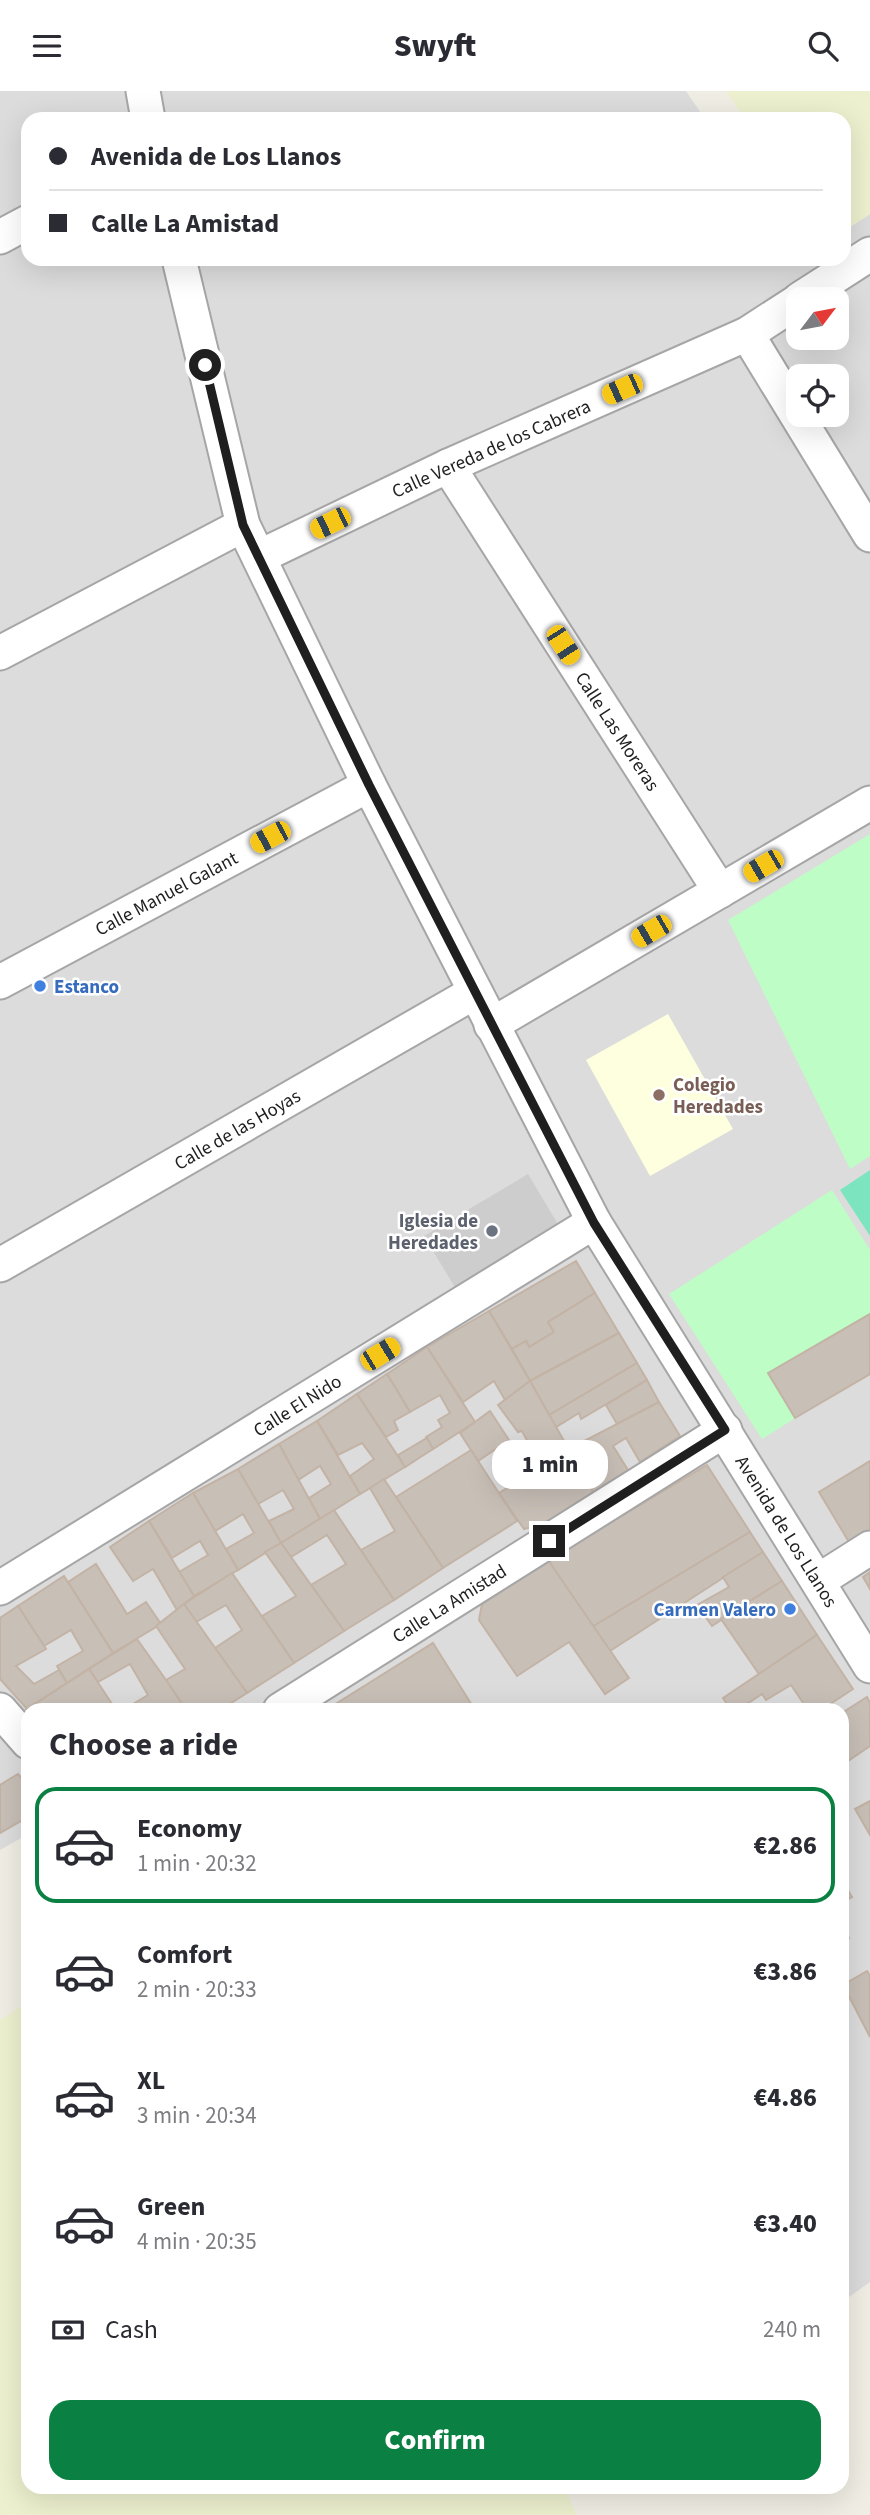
<!DOCTYPE html>
<html lang="en">
<head>
<meta charset="utf-8">
<style>
  body { margin:0; font-family:"Source Sans 3",sans-serif; background:#f7f7f7; color:#2b2b33; height:100vh; display:flex; flex-direction:column; font-size:26px; white-space:nowrap }
  * { box-sizing:border-box; margin:0 }
  p { font-size:23px; color:#7c7c81 }
  .icon { flex:none; width:38px; height:38px; fill:none; stroke:currentColor; stroke-width:2; stroke-linecap:round; stroke-linejoin:round }
  .map { position:relative; flex:1; overflow:hidden }
  .drawer { position:absolute; left:21px; top:1612px; width:828px; height:791px; display:flex; flex-direction:column; background:#fff; border-radius:21px; box-shadow:0 7px 28px #0002 }
  .drawer>* { flex:none }
  .top-card { position:absolute; left:21px; top:21px; width:830px; height:154px; border-radius:21px; box-shadow:0 7px 28px #0002; display:grid; align-content:center; height:154px; padding:0 28px; background:#fff }
  .needle { width:46px; rotate:58deg }
  .tools { position:absolute; left:786px; top:196px; display:grid; gap:14px }
  .tools a { display:grid; place-items:center; width:63px; height:63px; border-radius:14px; background:#fff; box-shadow:0 7px 28px #0002; font-size:35px }
  .end { position:absolute; width:32px; height:32px; margin:-16px; border:9px solid #1f1f1f; background:#fff; box-shadow:0 0 0 4px #fff }
  .from { border-radius:50% }
  .bubble { position:absolute; height:49px; border-radius:21px; background:#fff; box-shadow:0 7px 28px #0002; font-size:23px; font-weight:800; line-height:49px; text-align:center }
  .car { position:absolute; width:21px; height:42px; margin:-21px -10px; border-radius:9px; box-shadow:0 0 5px 2px #0007; background:linear-gradient(#f5c518 24%,#345 0 40%,#f5c518 0 76%,#345 0 86%,#f5c518 0) }
  .top-card b { display:flex; align-items:center; gap:24px; height:66px; font-size:26px }
  .top-card b+b { border-top:2px solid #e1e1e2 }
  .top-card i { width:18px; height:18px; background:#2b2b33 }
  ul { padding:0; list-style:none }
  li { display:flex; align-items:center; gap:21px; height:116px; margin:0 14px 10px; padding:0 14px; border:4px solid transparent; border-radius:21px }
  li div { flex:1 }
  li b { display:block; font-size:26px }
  li em { font-style:normal; font-weight:800 }
  li.active { border-color:#0b8043 }
  li>.icon { width:63px; height:63px; stroke-width:1.5 }
  h2 { padding:0 28px; font-size:32px; line-height:84px }
  .pay { display:flex; align-items:center; gap:18px; height:77px; padding:0 28px; font-size:26px }
  .pay p { margin-inline-start:auto }
  .primary-button { display:flex; gap:14px; margin-top:auto; padding:14px 28px }
  .primary-button a { flex:1; height:80px; border-radius:21px; background:#0b8043; color:#fff; font-size:28px; font-weight:800; line-height:80px; text-align:center }
  header { display:flex; justify-content:space-between; align-items:center; height:91px; padding:0 28px; background:#fff; font-size:32px; font-weight:800 }
  .map>svg:first-child { display:block }
  .residential { fill:#dddcdc; fill-rule:evenodd }
  .education { fill:#feffde }
  .religious { fill:#cdcdcd }
  .farmland { fill:#edf0ce }
  .park { fill:#befdc5 }
  .pitch { fill:#7ce5bf }
  .building { fill:#c8bfb7; stroke:#c3b3a5; stroke-width:2 }
  .lines { fill:none; stroke-linecap:round; stroke-linejoin:round }
  .minor-casing { stroke:#a6a6a6; stroke-width:37 }
  .minor { stroke:#fff; stroke-width:33 }
  .route { stroke:#1f1f1f; stroke-width:9 }
  .shop-dot { fill:#3f7fe0; stroke:#fff; stroke-width:2.5 }
  .education-dot { fill:#8d6e63; stroke:#fff; stroke-width:2.5 }
  .worship-dot { fill:#6b7280; stroke:#fff; stroke-width:2.5 }
  .labels { text-anchor:middle; stroke-width:5; stroke-linejoin:round; paint-order:stroke }
  .street-label { font-size:19px; fill:#1f1f1f; stroke:#fff }
  .shop-label { font-size:19px; font-weight:bold; fill:#366cbe; stroke:#fff; text-anchor:start }
  .education-label { font-size:19px; font-weight:bold; fill:#785e54; stroke:#fff; text-anchor:start }
  .worship-label { font-size:19px; font-weight:bold; fill:#5b616d; stroke:#fff; text-anchor:end }
</style>
</head>
<body>
<header><svg class="icon" aria-label="menu" viewBox="0 0 24 24"><path d="M4 6h16M4 12h16M4 18h16"/></svg>Swyft<svg class="icon" aria-label="search" viewBox="0 0 24 24"><circle cx="10" cy="10" r="6"/><path d="M15 15l6 6"/></svg></header>
<div class="map">
<svg width="870" height="2424" viewBox="0 0 870 2424">
  <rect width="100%" height="100%" fill="#f0ede4"/>
  <path class="residential" d="M 0,0 L 686,0 L 705,28 L 28,28 L 28,168 L 844,168 L 844,140 L 870,123 L 870,2191 L 842,2211 L 842,1619 L 28,1619 L 28,1743 L 0,1759 ZM 798,208 L 836,208 L 836,247 L 798,247 ZM 798,285 L 836,285 L 836,324 L 798,324 Z"/>
  <path class="education" d="M 668,923 L 733,1038 L 650,1085 L 586,969 Z"/>
  <path class="religious" d="M 528,1083 L 559,1135 L 456,1198 L 424,1145 Z"/>
  <g class="farmland">
    <path d="M 726,0 L 870,0 L 870,123 L 844,140 L 844,28 L 745,28 Z"/>
    <path d="M 28,1911 L 28,2396 L 564,2396 L 577,2424 L 0,2424 L 0,1929 Z"/>
  </g>
  <g class="park">
    <path d="M 870,743 L 870,1065 L 850,1078 L 728,829 Z"/>
    <path d="M 832,1099 L 870,1159 L 870,1280 L 762,1348 L 669,1203 Z"/>
  </g>
  <path class="pitch" d="M 870,1079 L 870,1145 L 840,1099 Z"/>
  <g class="building">
    <path d="M 576,1170 L 595,1202 L 548,1231 L 554,1241 L 529,1256 L 526,1250 L 512,1258 L 489,1220 Z"/>
    <path d="M 595,1202 L 619,1242 L 530,1290 L 512,1258 L 526,1250 L 529,1256 L 554,1241 L 548,1231 Z"/>
    <path d="M 489,1220 L 530,1290 L 505,1309 L 494,1290 L 463,1311 L 427,1256 Z"/>
    <path d="M 870,1223 L 870,1283 L 795,1327 L 768,1282 Z"/>
    <path d="M 619,1242 L 637,1272 L 549,1324 L 530,1290 Z"/>
    <path d="M 427,1256 L 475,1331 L 433,1358 L 426,1346 L 442,1336 L 438,1329 L 450,1322 L 440,1304 L 410,1321 L 387,1283 Z"/>
    <path d="M 637,1272 L 647,1289 L 581,1328 L 579,1322 L 556,1336 L 549,1324 Z"/>
    <path d="M 387,1283 L 410,1321 L 394,1330 L 398,1339 L 386,1346 L 357,1303 Z"/>
    <path d="M 647,1289 L 659,1311 L 617,1333 L 606,1314 Z"/>
    <path d="M 530,1290 L 593,1401 L 553,1430 L 524,1438 L 499,1402 L 541,1376 L 522,1340 L 518,1341 L 498,1314 Z"/>
    <path d="M 357,1303 L 405,1376 L 360,1403 L 350,1385 L 374,1368 L 362,1352 L 338,1364 L 317,1330 Z"/>
    <path d="M 659,1311 L 680,1345 L 640,1371 L 626,1347 L 613,1355 L 628,1379 L 593,1401 L 569,1358 Z"/>
    <path d="M 490,1320 L 509,1349 L 478,1370 L 460,1342 Z"/>
    <path d="M 317,1330 L 360,1403 L 320,1428 L 309,1407 L 331,1393 L 320,1375 L 298,1389 L 279,1353 Z"/>
    <path d="M 427,1347 L 433,1358 L 405,1376 L 398,1364 Z"/>
    <path d="M 279,1353 L 320,1428 L 281,1452 L 269,1430 L 294,1418 L 283,1399 L 258,1413 L 238,1378 Z"/>
    <path d="M 471,1359 L 517,1430 L 443,1477 L 396,1406 Z"/>
    <path d="M 870,1370 L 870,1445 L 852,1456 L 819,1401 Z"/>
    <path d="M 707,1374 L 750,1441 L 592,1536 L 548,1469 Z"/>
    <path d="M 238,1378 L 281,1452 L 238,1479 L 226,1458 L 254,1442 L 243,1423 L 215,1440 L 193,1402 Z"/>
    <path d="M 384,1388 L 443,1477 L 394,1509 L 361,1459 L 395,1440 L 370,1397 Z"/>
    <path d="M 193,1402 L 238,1479 L 194,1505 L 179,1481 L 208,1464 L 200,1450 L 172,1467 L 149,1430 Z"/>
    <path d="M 334,1419 L 394,1509 L 344,1540 L 311,1494 L 346,1473 L 327,1444 L 291,1466 L 281,1452 Z"/>
    <path d="M 149,1430 L 194,1505 L 177,1519 L 153,1478 L 133,1490 L 110,1456 Z"/>
    <path d="M 750,1441 L 763,1461 L 610,1560 L 592,1536 Z"/>
    <path d="M 281,1452 L 344,1540 L 294,1572 L 262,1525 L 296,1505 L 265,1461 Z"/>
    <path d="M 763,1461 L 782,1490 L 712,1535 L 697,1514 L 729,1496 L 723,1486 Z"/>
    <path d="M 548,1469 L 629,1587 L 605,1603 L 569,1551 L 517,1585 L 479,1529 L 482,1513 Z"/>
    <path d="M 96,1473 L 127,1523 L 146,1511 L 161,1533 L 113,1562 L 68,1491 Z"/>
    <path d="M 870,1481 L 870,1498 L 863,1486 Z"/>
    <path d="M 232,1482 L 294,1572 L 247,1602 L 215,1557 L 242,1539 L 226,1514 L 196,1531 L 184,1513 Z"/>
    <path d="M 64,1485 L 113,1562 L 67,1592 L 57,1575 L 83,1560 L 71,1539 L 44,1555 L 18,1515 Z"/>
    <path d="M 782,1490 L 817,1544 L 759,1583 L 721,1528 Z"/>
    <path d="M 184,1513 L 247,1602 L 220,1619 L 186,1619 L 166,1589 L 185,1578 L 156,1535 Z"/>
    <path d="M 18,1515 L 46,1558 L 16,1575 L 34,1593 L 59,1579 L 67,1592 L 27,1618 L 0,1588 L 0,1527 Z"/>
    <path d="M 817,1544 L 853,1598 L 821,1619 L 808,1619 L 791,1594 L 766,1609 L 762,1603 L 738,1619 L 731,1619 L 723,1607 Z"/>
    <path d="M 137,1548 L 166,1589 L 186,1619 L 123,1619 L 148,1604 L 130,1573 L 98,1591 L 89,1578 Z"/>
    <path d="M 433,1552 L 475,1619 L 326,1619 Z"/>
    <path d="M 89,1578 L 116,1619 L 62,1619 L 60,1615 L 55,1619 L 27,1618 Z"/>
    <path d="M 867,1606 L 870,1612 L 870,1655 L 842,1674 L 842,1622 Z"/>
    <path d="M 18,1683 L 28,1695 L 28,1726 L 0,1742 L 0,1694 Z"/>
    <path d="M 870,1710 L 870,1744 L 855,1718 Z"/>
    <path d="M 842,1790 L 852,1806 L 842,1811 Z"/>
    <path d="M 842,1834 L 849,1847 L 842,1851 Z"/>
    <path d="M 867,1880 L 870,1885 L 870,1946 L 843,1894 Z"/>
  </g>
  <g class="lines">
    <defs>
      <g id="minor">
        <path d="M 143,0 L 148,28"/>
        <path d="M 0,146 L 28,131"/>
        <path d="M 179,168 L 243,434 L 369,694 L 594,1131 L 870,1575"/>
        <path d="M 800,208 L 870,163"/>
        <path d="M 747,243 L 870,444"/>
        <path d="M 448,375 L 720,800"/>
        <path d="M 259,466 L 448,375 L 747,243 L 798,210"/>
        <path d="M 0,562 L 243,434"/>
        <path d="M 0,891 L 369,694"/>
        <path d="M 491,934 L 870,712"/>
        <path d="M 0,1174 L 475,901"/>
        <path d="M 818,1490 L 870,1457"/>
        <path d="M 0,1497 L 594,1131"/>
        <path d="M 0,1619 L 28,1651"/>
        <path d="M 280,1619 L 725,1339"/>
      </g>
    </defs>
    <use href="#minor" class="minor-casing"/>
    <use href="#minor" class="minor"/>
  </g>
  <g class="lines">
    <path class="route" d="M 205,274 L 243,434 L 369,694 L 594,1132 L 725,1339 L 549,1450"/>
  </g>
  <g class="shop-dot">
    <circle cx="40" cy="895" r="7"/>
    <circle cx="790" cy="1518" r="7"/>
  </g>
  <circle class="education-dot" cx="659" cy="1004" r="7"/>
  <circle class="worship-dot" cx="492" cy="1140" r="7"/>
  <g class="labels">
    <g class="street-label">
      <text transform="translate(491 357) rotate(-24)" y="7">Calle Vereda de los Cabrera</text>
      <text transform="translate(618 640) rotate(57)" y="7">Calle Las Moreras</text>
      <text transform="translate(166 802) rotate(-28)" y="7">Calle Manuel Galant</text>
      <text transform="translate(237 1038) rotate(-30)" y="7">Calle de las Hoyas</text>
      <text transform="translate(297 1314) rotate(-32)" y="7">Calle El Nido</text>
      <text transform="translate(787 1440) rotate(58)" y="7">Avenida de Los Llanos</text>
      <text transform="translate(449 1512) rotate(-32)" y="7">Calle La Amistad</text>
    </g>
    <g class="shop-label">
      <text x="54" y="902">Estanco</text>
      <text x="776" y="1525" text-anchor="end">Carmen Valero</text>
    </g>
    <g class="education-label">
      <text x="673" y="1000">Colegio<tspan x="673" dy="22">Heredades</tspan></text>
    </g>
    <g class="worship-label">
      <text x="478" y="1136">Iglesia de<tspan x="478" dy="22">Heredades</tspan></text>
    </g>
  </g>
</svg>
<div class="tools">
<a><svg class="needle" viewBox="-14 -14 28 28"><path d="M0-13l5 13h-10z" fill="#e53935"/><path d="M0 13l5-13h-10z" fill="#7c7c81"/></svg></a>
<a><svg class="icon" aria-label="locate" viewBox="0 0 24 24"><circle cx="12" cy="12" r="6"/><path d="M12 2v4M12 18v4M2 12h4M18 12h4"/></svg></a>
</div>
<i class="end from" style="left:205px;top:274px"></i>
<i class="end" style="left:549px;top:1450px"></i>
<div class="bubble" style="left:492px;top:1349px;width:116px">1 min</div>
<i class="car" style="left:622px;top:298px;rotate:246deg"></i>
<i class="car" style="left:330px;top:432px;rotate:244deg"></i>
<i class="car" style="left:563px;top:554px;rotate:147deg"></i>
<i class="car" style="left:270px;top:746px;rotate:242deg"></i>
<i class="car" style="left:763px;top:775px;rotate:240deg"></i>
<i class="car" style="left:651px;top:840px;rotate:240deg"></i>
<i class="car" style="left:380px;top:1263px;rotate:59deg"></i>
<div class="top-card">
<b><i class="from"></i>Avenida de Los Llanos</b>
<b><i></i>Calle La Amistad</b>
</div>
<section class="drawer">
<h2>Choose a ride</h2>
<ul>
<li class="active"><svg class="icon" aria-label="car" viewBox="0 0 24 24"><path d="M5 17H2v-5l4-1 3-4h7l3 4 3 1v5h-3M9 17h6M6 11h13"/><circle cx="7" cy="17" r="2"/><circle cx="17" cy="17" r="2"/></svg><div><b>Economy</b><p>1 min · 20:32</p></div><em>€2.86</em></li>
<li><svg class="icon" aria-label="car" viewBox="0 0 24 24"><path d="M5 17H2v-5l4-1 3-4h7l3 4 3 1v5h-3M9 17h6M6 11h13"/><circle cx="7" cy="17" r="2"/><circle cx="17" cy="17" r="2"/></svg><div><b>Comfort</b><p>2 min · 20:33</p></div><em>€3.86</em></li>
<li><svg class="icon" aria-label="car" viewBox="0 0 24 24"><path d="M5 17H2v-5l4-1 3-4h7l3 4 3 1v5h-3M9 17h6M6 11h13"/><circle cx="7" cy="17" r="2"/><circle cx="17" cy="17" r="2"/></svg><div><b>XL</b><p>3 min · 20:34</p></div><em>€4.86</em></li>
<li><svg class="icon" aria-label="car" viewBox="0 0 24 24"><path d="M5 17H2v-5l4-1 3-4h7l3 4 3 1v5h-3M9 17h6M6 11h13"/><circle cx="7" cy="17" r="2"/><circle cx="17" cy="17" r="2"/></svg><div><b>Green</b><p>4 min · 20:35</p></div><em>€3.40</em></li>
</ul>
<div class="pay"><svg class="icon" aria-label="cash" viewBox="0 0 24 24"><path d="M3 7h18v10H3z"/><circle cx="12" cy="12" r="2"/></svg>Cash<p>240 m</p></div>
<div class="primary-button"><a>Confirm</a></div>
</section>
</div>
</body>
</html>
